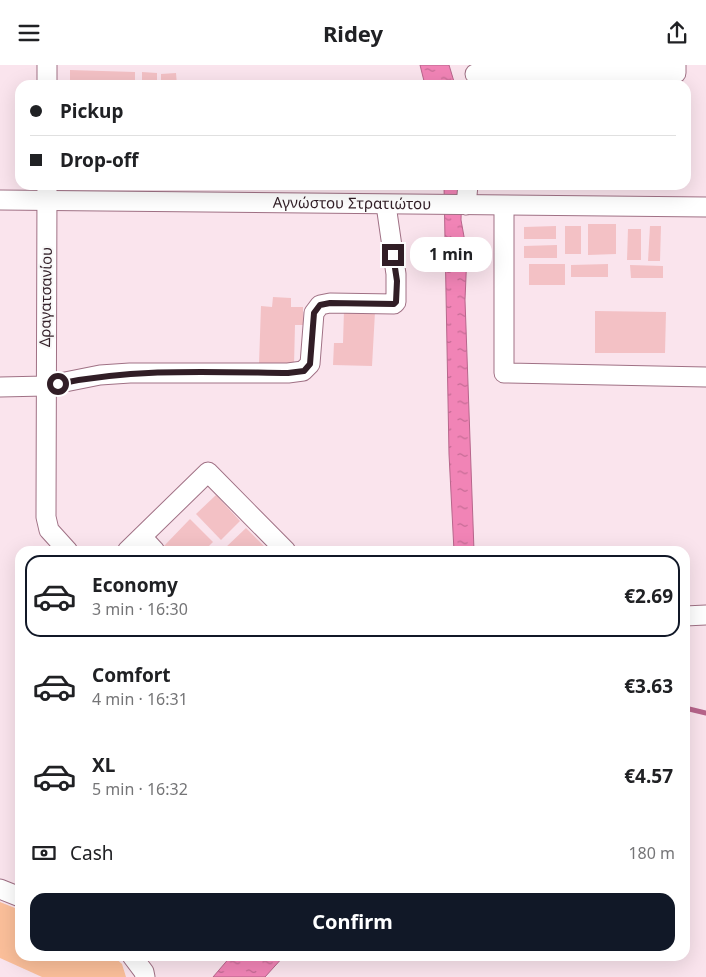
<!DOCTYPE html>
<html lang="en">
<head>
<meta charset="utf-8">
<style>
  body { margin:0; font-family:"Noto Sans",sans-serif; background:#f6f6f6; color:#202124; height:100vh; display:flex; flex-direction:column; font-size:19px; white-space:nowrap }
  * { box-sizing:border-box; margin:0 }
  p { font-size:16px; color:#757577 }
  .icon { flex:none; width:28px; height:28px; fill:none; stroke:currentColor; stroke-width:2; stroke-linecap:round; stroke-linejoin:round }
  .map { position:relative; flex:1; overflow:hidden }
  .side { position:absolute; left:15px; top:481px; width:675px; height:415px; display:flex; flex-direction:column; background:#fff; border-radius:15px; box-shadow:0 5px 20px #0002 }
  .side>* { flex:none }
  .banner { position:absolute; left:15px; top:15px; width:676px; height:110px; border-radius:15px; box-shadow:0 5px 20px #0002; display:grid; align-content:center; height:110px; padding:0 15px; background:#fff }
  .end { position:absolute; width:22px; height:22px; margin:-11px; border:6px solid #311e26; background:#fff; box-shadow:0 0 0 2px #fff }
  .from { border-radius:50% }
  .bubble { position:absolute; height:35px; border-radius:15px; background:#fff; box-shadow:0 5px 20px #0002; font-size:16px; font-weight:700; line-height:35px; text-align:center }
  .banner b { display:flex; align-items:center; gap:18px; height:48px; font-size:19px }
  .banner b+b { border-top:1px solid #e0e0e0 }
  .banner i { width:12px; height:12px; background:#202124 }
  ul { padding:9px 0 0; list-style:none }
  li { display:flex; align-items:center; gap:15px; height:82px; margin:0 10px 8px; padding:0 5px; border:2px solid transparent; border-radius:15px }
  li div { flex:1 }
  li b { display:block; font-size:19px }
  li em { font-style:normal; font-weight:700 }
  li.current { border-color:#111827 }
  li>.icon { width:45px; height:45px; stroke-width:1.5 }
  .pay { display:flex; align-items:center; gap:12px; height:55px; padding:0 15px; font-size:19px }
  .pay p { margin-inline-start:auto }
  .primary-button { display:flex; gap:10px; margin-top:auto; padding:10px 15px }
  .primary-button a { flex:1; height:58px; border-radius:15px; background:#111827; color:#fff; font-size:20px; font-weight:700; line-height:58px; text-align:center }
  header { display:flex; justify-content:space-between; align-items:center; height:65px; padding:0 15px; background:#fff; font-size:22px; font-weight:700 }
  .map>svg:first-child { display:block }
  .grass { fill:#fbbf9a }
  .water { fill:url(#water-ripples); stroke:#b7658b }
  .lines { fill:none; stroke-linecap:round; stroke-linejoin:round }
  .stream { stroke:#b7658b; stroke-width:5 }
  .building { fill:#f3c1c5 }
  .minor-casing { stroke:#a07185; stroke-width:21 }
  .minor { stroke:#fff; stroke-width:19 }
  .route { stroke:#311e26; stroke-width:6 }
  .labels { text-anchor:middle; stroke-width:4; stroke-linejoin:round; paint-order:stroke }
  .street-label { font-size:15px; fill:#311e26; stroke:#f8f8f8 }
</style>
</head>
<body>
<header><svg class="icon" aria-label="menu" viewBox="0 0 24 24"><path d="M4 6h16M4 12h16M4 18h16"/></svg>Ridey<svg class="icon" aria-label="share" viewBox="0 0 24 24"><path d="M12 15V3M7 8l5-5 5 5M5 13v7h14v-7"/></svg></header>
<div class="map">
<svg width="706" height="912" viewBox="0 0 706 912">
  <defs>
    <pattern id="water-ripples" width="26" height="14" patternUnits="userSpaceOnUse" patternTransform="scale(1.25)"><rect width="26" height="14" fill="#f184b6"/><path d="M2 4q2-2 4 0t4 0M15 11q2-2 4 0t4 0" fill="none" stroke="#c46b94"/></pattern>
  </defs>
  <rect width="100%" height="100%" fill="#fae4ed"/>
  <path class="grass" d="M 0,837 L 20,845 L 20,891 L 113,891 L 122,899 L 126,912 L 42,912 L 0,893 Z"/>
  <g class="water">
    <path d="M 420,0 L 449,0 L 455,20 L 425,20 Z"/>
    <path d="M 444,120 L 462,120 L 461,155 L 467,188 L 465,235 L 474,486 L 454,486 L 449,389 Z"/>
    <path d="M 231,891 L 284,891 L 265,912 L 213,912 Z"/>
  </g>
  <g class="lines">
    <path class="stream" d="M 685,643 L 706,648"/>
  </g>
  <g class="building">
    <path d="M 70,5 L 135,7 L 135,20 L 70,20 Z"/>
    <path d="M 142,7 L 157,8 L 157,20 L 142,20 Z"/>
    <path d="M 176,8 L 177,20 L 161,20 L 161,9 Z"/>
    <path d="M 588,159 L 616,159 L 616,189 L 588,190 Z"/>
    <path d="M 556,161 L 556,174 L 524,174 L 524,162 Z"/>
    <rect x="565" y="161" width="16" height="28"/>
    <path d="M 650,161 L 661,161 L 660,196 L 648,196 Z"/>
    <path d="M 628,164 L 641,164 L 641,195 L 627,195 Z"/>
    <path d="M 557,180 L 557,193 L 524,193 L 524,181 Z"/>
    <rect x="529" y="199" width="36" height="21"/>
    <path d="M 608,199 L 608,212 L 571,212 L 571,200 Z"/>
    <path d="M 630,200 L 663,201 L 663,213 L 631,213 Z"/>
    <path d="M 273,232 L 291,233 L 291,242 L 303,242 L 303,260 L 295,260 L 294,300 L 259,299 L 261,241 L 272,242 Z"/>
    <path d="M 344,245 L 375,247 L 372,301 L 333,300 L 334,278 L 343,278 Z"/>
    <path d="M 595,246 L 666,247 L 665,288 L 595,288 Z"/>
    <path d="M 216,430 L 240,456 L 221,475 L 196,449 Z"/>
    <path d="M 190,454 L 213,477 L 204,486 L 169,486 L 164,481 Z"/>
    <path d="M 246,463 L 269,486 L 226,486 L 224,484 Z"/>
  </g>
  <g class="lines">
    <defs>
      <g id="minor">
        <path d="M 47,0 L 47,20"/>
        <path d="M 475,9 L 676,8 L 676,0"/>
        <path d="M 47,120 L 46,452 L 49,465 L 68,486"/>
        <path id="s1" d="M 0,135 L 706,142"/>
        <path d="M 466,140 L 468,120"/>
        <path d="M 504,141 L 504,308 L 706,312"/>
        <path d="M 0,322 L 45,321 L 100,310 L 130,308 L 288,308 L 303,306 L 310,299 L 314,248 L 320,240 L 330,238 L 394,239 L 396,237 L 396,209 L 386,140"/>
        <path d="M 142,472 L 155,486"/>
        <path d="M 127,486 L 208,407 L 286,486"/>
        <path d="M 685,551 L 706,550"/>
        <path d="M 0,824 L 20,832"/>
        <path d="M 132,891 L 144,907 L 145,912"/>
      </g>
    </defs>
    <use href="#minor" class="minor-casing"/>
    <use href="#minor" class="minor"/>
  </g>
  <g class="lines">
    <path class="route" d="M 58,319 C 134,303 211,307 288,308 L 304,306 L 310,299 L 314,248 L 320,240 L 330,238 L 394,239 L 396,237 L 397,216 L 393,190"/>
  </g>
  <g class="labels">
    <g class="street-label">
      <text dy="5" stroke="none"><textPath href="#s1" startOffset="352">Αγνώστου Στρατιώτου</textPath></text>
      <text transform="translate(46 232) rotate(-89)" y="5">Δραγατσανίου</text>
    </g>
  </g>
</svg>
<i class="end from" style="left:58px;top:319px"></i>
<i class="end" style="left:393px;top:190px"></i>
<div class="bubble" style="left:410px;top:172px;width:82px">1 min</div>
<div class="banner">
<b><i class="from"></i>Pickup</b>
<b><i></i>Drop-off</b>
</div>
<section class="side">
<ul>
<li class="current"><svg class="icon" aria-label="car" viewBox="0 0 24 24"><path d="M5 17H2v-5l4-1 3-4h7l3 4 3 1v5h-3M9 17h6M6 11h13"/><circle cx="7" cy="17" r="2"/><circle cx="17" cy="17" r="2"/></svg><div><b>Economy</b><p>3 min · 16:30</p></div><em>€2.69</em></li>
<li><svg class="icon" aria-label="car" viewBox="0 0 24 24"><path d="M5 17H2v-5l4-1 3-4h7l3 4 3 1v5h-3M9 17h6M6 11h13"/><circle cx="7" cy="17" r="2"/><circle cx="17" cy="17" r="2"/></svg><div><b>Comfort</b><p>4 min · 16:31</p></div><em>€3.63</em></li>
<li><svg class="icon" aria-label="car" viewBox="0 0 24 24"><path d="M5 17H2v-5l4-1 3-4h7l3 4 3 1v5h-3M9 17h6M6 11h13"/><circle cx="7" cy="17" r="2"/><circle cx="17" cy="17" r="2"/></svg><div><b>XL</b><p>5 min · 16:32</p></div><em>€4.57</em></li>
</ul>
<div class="pay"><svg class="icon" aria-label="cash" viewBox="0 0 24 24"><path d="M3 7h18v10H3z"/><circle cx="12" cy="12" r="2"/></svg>Cash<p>180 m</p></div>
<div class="primary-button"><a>Confirm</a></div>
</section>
</div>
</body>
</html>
